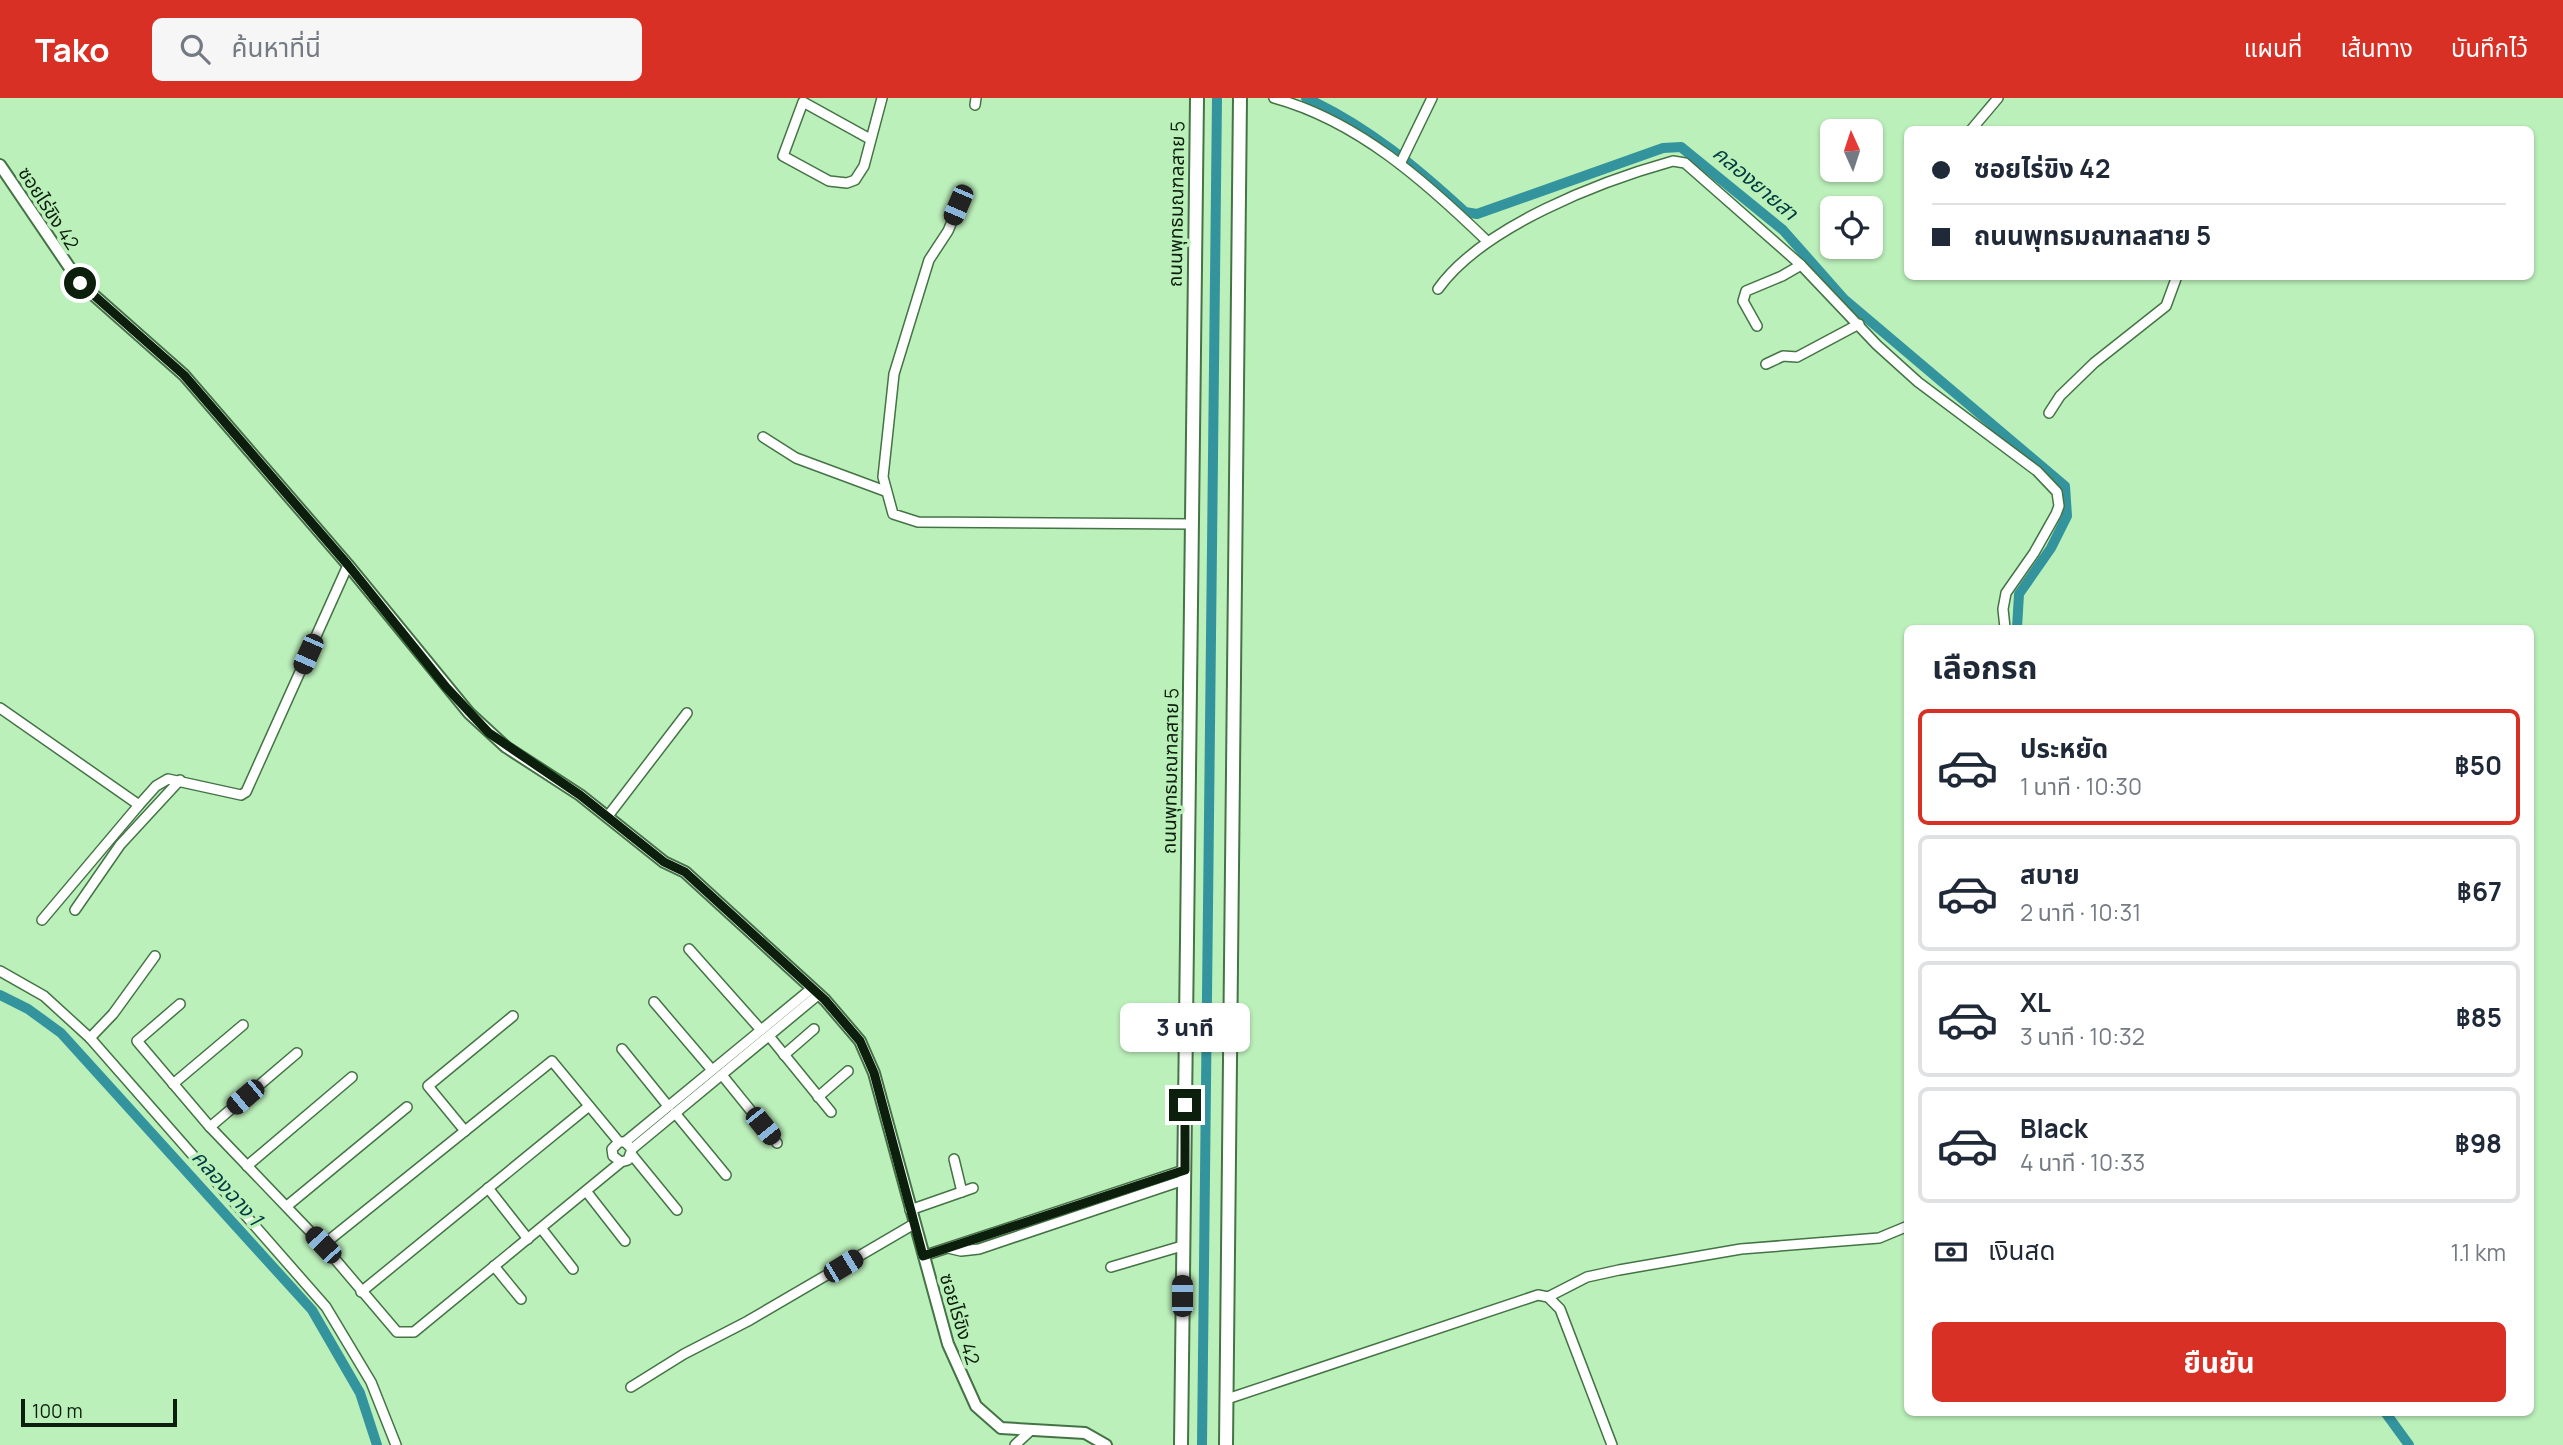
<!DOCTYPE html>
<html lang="th">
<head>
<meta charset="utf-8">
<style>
  body { margin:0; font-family:Manrope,"Noto Sans Thai",sans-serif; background:#f6f6f7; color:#1f2937; height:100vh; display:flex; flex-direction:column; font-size:26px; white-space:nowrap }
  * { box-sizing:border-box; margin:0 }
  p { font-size:23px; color:#747a83 }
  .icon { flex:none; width:38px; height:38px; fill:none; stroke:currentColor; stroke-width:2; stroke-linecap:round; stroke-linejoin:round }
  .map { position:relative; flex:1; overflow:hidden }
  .details { position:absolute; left:1904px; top:527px; width:630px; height:791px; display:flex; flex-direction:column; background:#fff; border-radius:10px; box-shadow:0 2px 5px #0004 }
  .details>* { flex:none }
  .guide { position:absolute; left:1904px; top:28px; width:630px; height:154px; border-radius:10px; box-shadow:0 2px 5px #0004; display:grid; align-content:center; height:154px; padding:0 28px; background:#fff }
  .needle { width:46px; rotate:357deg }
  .fabs { position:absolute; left:1820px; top:21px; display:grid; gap:14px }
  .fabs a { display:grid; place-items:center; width:63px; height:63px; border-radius:10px; background:#fff; box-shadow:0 2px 5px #0004; font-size:35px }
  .scale { position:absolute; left:21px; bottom:18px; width:156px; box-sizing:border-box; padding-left:7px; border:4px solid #0c1f0c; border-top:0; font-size:19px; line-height:24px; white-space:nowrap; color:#0c1f0c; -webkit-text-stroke:5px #bcf0bb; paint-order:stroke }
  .end { position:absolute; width:32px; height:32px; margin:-16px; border:9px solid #0c1f0c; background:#fff; box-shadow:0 0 0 4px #fff }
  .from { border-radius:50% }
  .bubble { position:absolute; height:49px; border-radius:10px; background:#fff; box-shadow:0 2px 5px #0004; font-size:23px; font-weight:700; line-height:49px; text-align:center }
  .car { position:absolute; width:21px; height:42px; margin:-21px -10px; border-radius:9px; box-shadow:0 0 5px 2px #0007; background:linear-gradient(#222 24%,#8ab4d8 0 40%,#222 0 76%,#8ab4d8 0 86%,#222 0) }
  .guide b { display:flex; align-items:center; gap:24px; height:66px; font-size:26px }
  .guide b+b { border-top:2px solid #e0e1e3 }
  .guide i { width:18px; height:18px; background:#1f2937 }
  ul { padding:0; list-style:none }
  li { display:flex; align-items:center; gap:21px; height:116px; margin:0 14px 10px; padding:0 14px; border:4px solid #e0e1e3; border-radius:10px }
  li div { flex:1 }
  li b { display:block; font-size:26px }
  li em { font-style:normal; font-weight:700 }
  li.current { border-color:#d93025 }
  li>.icon { width:63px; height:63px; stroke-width:1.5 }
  h2 { padding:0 28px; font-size:32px; line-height:84px }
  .pay { display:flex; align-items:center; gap:18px; height:77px; padding:0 28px; font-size:26px }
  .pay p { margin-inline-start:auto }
  .action { display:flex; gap:14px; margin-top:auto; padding:14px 28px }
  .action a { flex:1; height:80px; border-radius:10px; background:#d93025; color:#fff; font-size:28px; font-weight:700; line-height:80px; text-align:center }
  header { display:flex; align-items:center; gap:42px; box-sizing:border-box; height:98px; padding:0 35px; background:#d93025; color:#fff }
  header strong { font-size:33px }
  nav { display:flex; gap:38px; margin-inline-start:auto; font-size:24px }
  .search { width:490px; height:63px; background:#f6f6f7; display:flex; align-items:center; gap:18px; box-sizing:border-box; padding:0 24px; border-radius:10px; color:#747a83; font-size:26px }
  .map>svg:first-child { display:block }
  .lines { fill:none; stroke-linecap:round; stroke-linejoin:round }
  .canal { stroke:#34949d; stroke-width:10 }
  .minor-casing { stroke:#447345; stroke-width:12 }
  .tertiary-casing { stroke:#447345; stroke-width:14 }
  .secondary-casing { stroke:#447345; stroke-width:16 }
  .minor { stroke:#fff; stroke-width:9 }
  .tertiary { stroke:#fff; stroke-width:10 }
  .secondary { stroke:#fff; stroke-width:12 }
  .route { stroke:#0c1f0c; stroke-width:9 }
  .labels { text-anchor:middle; stroke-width:7; stroke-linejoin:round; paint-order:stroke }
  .street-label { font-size:19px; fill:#0c1f0c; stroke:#bcf0bb }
  .water-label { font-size:21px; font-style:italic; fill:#003c41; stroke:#bcf0bb }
</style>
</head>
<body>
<header>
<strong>Tako</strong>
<div class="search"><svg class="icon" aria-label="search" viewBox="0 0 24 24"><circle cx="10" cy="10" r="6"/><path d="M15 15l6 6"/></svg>ค้นหาที่นี่</div>
<nav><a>แผนที่</a><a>เส้นทาง</a><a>บันทึกไว้</a></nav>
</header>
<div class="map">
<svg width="2563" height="1347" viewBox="0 0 2563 1347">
  <rect width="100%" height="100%" fill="#bcf0bb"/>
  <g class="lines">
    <g class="canal">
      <path d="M 1306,0 C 1367,28 1416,69 1465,114 L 1477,116 L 1663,50 L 1681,49 L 1783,132 L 1844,201 L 2065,388 L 2067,418 L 2051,450 L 2019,496 L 2017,530"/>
      <path d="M 0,897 L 28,911 L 61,935 L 312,1212 L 360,1295 L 377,1347"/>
      <path d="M 2385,1314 L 2409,1347"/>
      <path d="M 1202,1347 L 1217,0"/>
    </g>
    <defs>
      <g id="minor">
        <path d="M 1274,0 C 1358,23 1426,84 1487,143"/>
        <path d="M 975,7 L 976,0"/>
        <path d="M 1971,32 L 1998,0"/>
        <path d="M 870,41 L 803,4 L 783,58 L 829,83 L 847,85 L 855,82 L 864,68 L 882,0"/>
        <path d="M 1400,66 L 1432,0"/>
        <path d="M 959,107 L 948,133 L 929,162 L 894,276 L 883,379 L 893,416 L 918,424 L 1192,426"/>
        <path d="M 1438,191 C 1483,128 1601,83 1673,63 L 1685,65 L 1801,167 L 1877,247 L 1918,284 L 2037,373 L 2057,394 L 2059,408 L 2056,416 L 2034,455 L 2006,495 L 2003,511 L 2005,530"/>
        <path d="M 1757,228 L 1743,203 L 1746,193 L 1782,178 L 1801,167"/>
        <path d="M 1766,266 L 1783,258 L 1797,259 L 1859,226"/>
        <path d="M 2049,315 L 2060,298 L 2094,265 L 2166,208 L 2177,178"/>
        <path d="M 763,339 L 796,360 L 885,393"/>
        <path d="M 0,610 L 139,707 L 156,688 L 168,681 L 241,697 L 246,694 L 348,467"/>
        <path d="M 608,718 L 687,615"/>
        <path d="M 75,812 L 120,747 L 180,682"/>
        <path d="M 42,822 L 139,707"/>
        <path d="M 689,851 L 761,932"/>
        <path d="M 0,873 L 44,898 L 90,940 L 113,916 L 155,858"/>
        <path d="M 654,904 L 712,972"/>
        <path d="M 180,906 L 137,943 L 210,1029 L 323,1147 L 397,1234 L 414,1234 L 621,1064 L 628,1062 L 632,1051 L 625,1044 L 619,1044 L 612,1051 L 613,1058 L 621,1064"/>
        <path d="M 769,938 L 831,1014"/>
        <path d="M 90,940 L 326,1209 L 371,1284 L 396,1347"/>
        <path d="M 622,951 L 668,1008"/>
        <path d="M 784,957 L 814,931"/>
        <path d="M 722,977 L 777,1045"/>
        <path d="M 173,986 L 243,927"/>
        <path d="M 818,999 L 848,973"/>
        <path d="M 675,1015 L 726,1077"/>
        <path d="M 210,1029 L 297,955"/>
        <path d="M 465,1033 L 428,988 L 513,918"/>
        <path d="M 625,1044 L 811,891"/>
        <path d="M 632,1051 L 818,897"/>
        <path d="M 632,1057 L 677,1112"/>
        <path d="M 954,1061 L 962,1094"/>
        <path d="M 247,1068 L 352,979"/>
        <path d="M 488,1090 L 528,1141"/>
        <path d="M 586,1093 L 625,1143"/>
        <path d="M 287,1108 L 407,1009"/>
        <path d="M 910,1112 L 973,1090"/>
        <path d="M 541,1130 L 573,1171"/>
        <path d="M 323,1147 L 552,963 L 619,1044"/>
        <path d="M 948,1150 L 961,1153 L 979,1151 L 1184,1082"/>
        <path d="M 923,1158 L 1184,1072"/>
        <path d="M 494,1168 L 521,1201"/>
        <path d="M 1111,1169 L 1182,1148"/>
        <path d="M 361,1194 L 589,1008"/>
        <path d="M 1548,1199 L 1587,1179 L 1619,1172 L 1741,1151 L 1879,1140 L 1908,1128"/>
        <path d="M 631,1289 L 684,1256 L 748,1223 L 914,1126"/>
        <path d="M 1227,1301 L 1538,1197 L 1548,1199 L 1560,1211 L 1612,1347"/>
        <path d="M 1015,1347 L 1029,1334"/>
      </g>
      <path id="tertiary" d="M 0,67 L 80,185 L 184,277 L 348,467 L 469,615 L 506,649 L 580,697 L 664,764 L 685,774 L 825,902 L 860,943 L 874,975 L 948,1246 L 976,1308 L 1001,1330 L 1085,1335 L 1106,1347"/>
      <g id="secondary">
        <path d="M 1181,1347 L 1197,0"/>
        <path d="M 1226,1347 L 1240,0"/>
      </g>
    </defs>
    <use href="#minor" class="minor-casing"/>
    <use href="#tertiary" class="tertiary-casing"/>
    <use href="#secondary" class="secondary-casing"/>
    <use href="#minor" class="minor"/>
    <use href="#tertiary" class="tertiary"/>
    <use href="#secondary" class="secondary"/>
  </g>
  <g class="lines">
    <path class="route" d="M 80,185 L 184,277 L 348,467 L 446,589 L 489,635 L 580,697 L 664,764 L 685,774 L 825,902 L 860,943 L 874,975 L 923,1158 L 1185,1072 L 1185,1007"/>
  </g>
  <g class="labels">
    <g class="street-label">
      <text transform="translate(1176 106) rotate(-89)" y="7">ถนนพุทธมณฑลสาย 5</text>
      <text transform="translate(49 110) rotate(57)" y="7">ซอยไร่ขิง 42</text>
      <text transform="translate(1170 673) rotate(-89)" y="7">ถนนพุทธมณฑลสาย 5</text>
      <text transform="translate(960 1221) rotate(73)" y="7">ซอยไร่ขิง 42</text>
    </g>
    <g class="water-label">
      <text transform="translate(1755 85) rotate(40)" y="7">คลองยายสา</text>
      <text transform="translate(227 1090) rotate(48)" y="7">คลองฉาง 1</text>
    </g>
  </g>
</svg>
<div class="fabs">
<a><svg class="needle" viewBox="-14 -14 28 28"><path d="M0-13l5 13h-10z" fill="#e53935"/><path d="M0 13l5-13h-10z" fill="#747a83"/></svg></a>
<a><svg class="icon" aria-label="locate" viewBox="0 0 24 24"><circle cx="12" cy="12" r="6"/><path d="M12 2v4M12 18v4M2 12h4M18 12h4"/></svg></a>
</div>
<div class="scale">100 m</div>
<i class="end from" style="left:80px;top:185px"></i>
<i class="end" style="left:1185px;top:1007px"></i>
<div class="bubble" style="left:1120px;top:905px;width:130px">3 นาที</div>
<i class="car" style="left:958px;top:107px;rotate:203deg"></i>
<i class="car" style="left:308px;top:556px;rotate:204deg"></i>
<i class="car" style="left:245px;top:999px;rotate:230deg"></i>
<i class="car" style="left:763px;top:1028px;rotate:141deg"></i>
<i class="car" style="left:323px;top:1147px;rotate:317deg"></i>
<i class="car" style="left:843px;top:1168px;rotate:59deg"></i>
<i class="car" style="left:1182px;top:1198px;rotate:0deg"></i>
<div class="guide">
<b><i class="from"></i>ซอยไร่ขิง 42</b>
<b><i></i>ถนนพุทธมณฑลสาย 5</b>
</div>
<section class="details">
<h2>เลือกรถ</h2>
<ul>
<li class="current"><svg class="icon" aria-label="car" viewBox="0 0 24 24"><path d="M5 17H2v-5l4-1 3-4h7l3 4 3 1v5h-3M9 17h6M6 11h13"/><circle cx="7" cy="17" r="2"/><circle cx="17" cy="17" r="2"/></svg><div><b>ประหยัด</b><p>1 นาที · 10:30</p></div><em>฿50</em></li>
<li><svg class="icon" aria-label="car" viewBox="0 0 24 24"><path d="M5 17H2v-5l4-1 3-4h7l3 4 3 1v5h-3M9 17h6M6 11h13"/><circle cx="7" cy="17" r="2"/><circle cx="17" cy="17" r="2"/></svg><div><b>สบาย</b><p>2 นาที · 10:31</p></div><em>฿67</em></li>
<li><svg class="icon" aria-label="car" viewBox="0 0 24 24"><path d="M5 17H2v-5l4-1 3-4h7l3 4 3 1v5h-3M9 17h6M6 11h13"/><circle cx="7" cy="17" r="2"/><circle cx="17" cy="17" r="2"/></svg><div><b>XL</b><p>3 นาที · 10:32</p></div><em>฿85</em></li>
<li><svg class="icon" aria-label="car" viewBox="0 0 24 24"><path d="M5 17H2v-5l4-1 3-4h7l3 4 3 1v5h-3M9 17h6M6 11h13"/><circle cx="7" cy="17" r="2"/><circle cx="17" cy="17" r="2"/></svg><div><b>Black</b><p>4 นาที · 10:33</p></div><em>฿98</em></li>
</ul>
<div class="pay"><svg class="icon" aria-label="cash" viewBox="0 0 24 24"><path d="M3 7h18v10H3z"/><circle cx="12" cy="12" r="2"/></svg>เงินสด<p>1.1 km</p></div>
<div class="action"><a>ยืนยัน</a></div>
</section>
</div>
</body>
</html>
